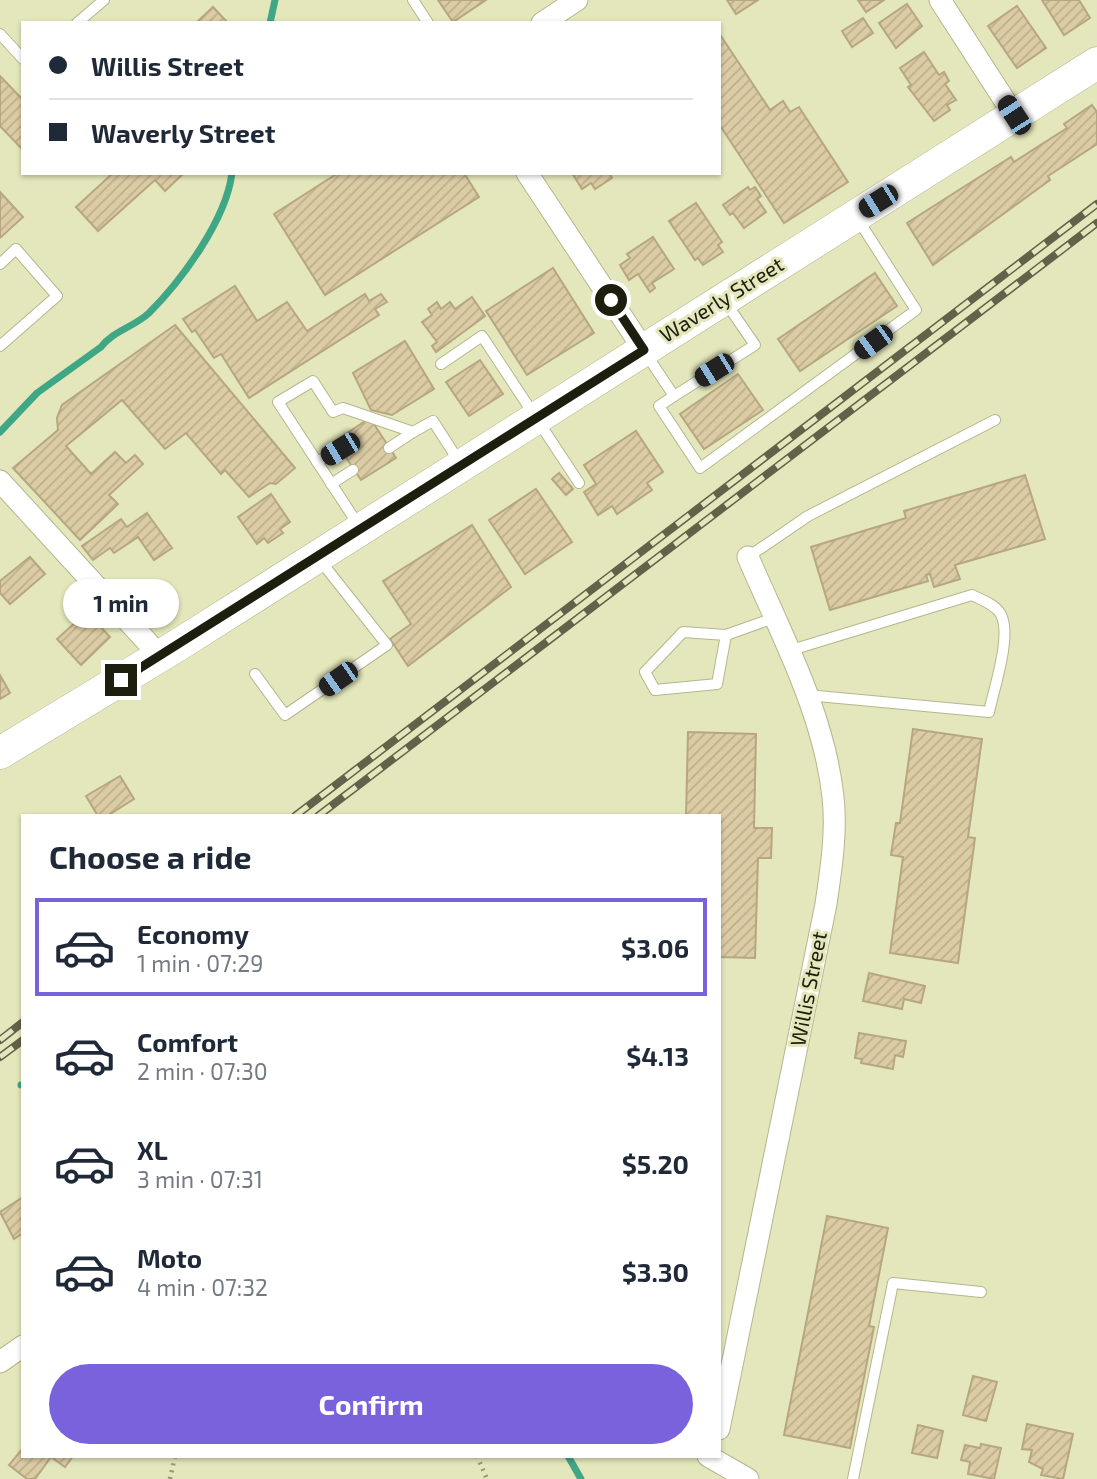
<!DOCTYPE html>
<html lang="en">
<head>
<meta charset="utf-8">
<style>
  body { margin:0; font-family:"Exo 2",sans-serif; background:#f2f2f3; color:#1f2937; height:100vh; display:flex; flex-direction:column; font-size:26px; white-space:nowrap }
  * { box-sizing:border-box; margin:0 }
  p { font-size:23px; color:#747a83 }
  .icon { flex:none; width:38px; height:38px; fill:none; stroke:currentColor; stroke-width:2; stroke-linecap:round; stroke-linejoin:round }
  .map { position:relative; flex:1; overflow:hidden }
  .sheet { position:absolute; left:21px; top:814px; width:700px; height:644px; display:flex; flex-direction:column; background:#fff; border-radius:0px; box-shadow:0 2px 5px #0004 }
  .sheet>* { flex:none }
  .guide { position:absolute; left:21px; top:21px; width:700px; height:154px; border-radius:0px; box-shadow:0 2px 5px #0004; display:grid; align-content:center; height:154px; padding:0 28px; background:#fff }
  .end { position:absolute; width:32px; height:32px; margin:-16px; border:9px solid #1e1e0e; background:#fff; box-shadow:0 0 0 4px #fff }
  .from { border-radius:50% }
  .bubble { position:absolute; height:49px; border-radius:24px; background:#fff; box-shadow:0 2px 5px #0004; font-size:23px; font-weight:700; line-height:49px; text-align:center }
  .car { position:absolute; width:21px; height:42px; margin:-21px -10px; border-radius:9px; box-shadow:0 0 5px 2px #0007; background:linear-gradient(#222 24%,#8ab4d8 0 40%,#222 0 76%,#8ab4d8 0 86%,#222 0) }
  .guide b { display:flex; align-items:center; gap:24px; height:66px; font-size:26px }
  .guide b+b { border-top:2px solid #e0e1e3 }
  .guide i { width:18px; height:18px; background:#1f2937 }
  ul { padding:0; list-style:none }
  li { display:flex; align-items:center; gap:21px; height:98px; margin:0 14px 10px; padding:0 14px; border:4px solid transparent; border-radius:0px }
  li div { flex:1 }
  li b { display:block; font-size:26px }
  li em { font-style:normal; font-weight:700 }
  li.selected { border-color:#7b62dd }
  li>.icon { width:63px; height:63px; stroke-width:1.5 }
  h2 { padding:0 28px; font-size:32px; line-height:84px }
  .button { display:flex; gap:14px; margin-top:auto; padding:14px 28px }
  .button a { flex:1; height:80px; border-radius:42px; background:#7b62dd; color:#fff; font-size:28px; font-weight:700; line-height:80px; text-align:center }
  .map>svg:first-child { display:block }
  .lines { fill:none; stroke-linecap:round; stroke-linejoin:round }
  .stream { stroke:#40a786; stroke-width:7 }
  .building { fill:url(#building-hatch); stroke:#b6a780; stroke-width:2 }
  .lane-casing { stroke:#b5b68d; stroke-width:12 }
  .street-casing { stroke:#b5b68d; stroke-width:23 }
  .secondary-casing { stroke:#b5b68d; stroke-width:33 }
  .path { stroke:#989978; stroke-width:4.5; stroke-dasharray:2 5; stroke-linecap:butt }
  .lane { stroke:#fff; stroke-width:10 }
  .street { stroke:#fff; stroke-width:21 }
  .secondary { stroke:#fff; stroke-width:32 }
  .rail-casing { stroke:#616249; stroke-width:8 }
  .rail { stroke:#e4e6bb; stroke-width:5; stroke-dasharray:16; stroke-linecap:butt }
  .route { stroke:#1e1e0e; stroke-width:9 }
  .labels { text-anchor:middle; stroke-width:6; stroke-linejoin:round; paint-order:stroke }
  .street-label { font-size:21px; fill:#1e1e0e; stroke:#e4e6bb }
</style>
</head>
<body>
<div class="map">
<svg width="1097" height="1479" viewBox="0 0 1097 1479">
  <defs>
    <pattern id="building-hatch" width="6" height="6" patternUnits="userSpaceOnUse" patternTransform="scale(1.75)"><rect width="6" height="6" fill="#dccca4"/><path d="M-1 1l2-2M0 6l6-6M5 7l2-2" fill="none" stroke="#bcaf8c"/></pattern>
  </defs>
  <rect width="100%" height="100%" fill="#e4e6bb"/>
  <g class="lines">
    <g class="stream">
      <path d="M 270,23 L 275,0"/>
      <path d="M 0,432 L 37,393 L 101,347 C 113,331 134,327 149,313 C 182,280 226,220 232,173"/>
      <path d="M 21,1085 L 23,1085"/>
      <path d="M 568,1456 L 581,1479"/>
    </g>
  </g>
  <g class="building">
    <path d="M 438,0 L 486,0 L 453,22 Z"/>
    <path d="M 727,0 L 758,0 L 736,14 Z"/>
    <path d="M 858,0 L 884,0 L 866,12 Z"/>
    <path d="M 1042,0 L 1079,0 L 1090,18 L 1064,35 Z"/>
    <path d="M 907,4 L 922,26 L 896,48 L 879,23 Z"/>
    <path d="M 1017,6 L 1046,48 L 1017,68 L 988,26 Z"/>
    <path d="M 213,7 L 228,23 L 196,23 Z"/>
    <path d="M 863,18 L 873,33 L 852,47 L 842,31 Z"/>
    <path d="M 719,33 L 770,110 L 783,101 L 790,112 L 799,107 L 848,182 L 784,223 L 719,124 Z"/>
    <path d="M 924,52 L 939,75 L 944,72 L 949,81 L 945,84 L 956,100 L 947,105 L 950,110 L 934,121 L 908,87 L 911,85 L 900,68 Z"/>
    <path d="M 0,76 L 23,100 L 23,150 L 0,126 Z"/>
    <path d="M 1092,105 L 1097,112 L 1097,144 L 1048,176 L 1050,180 L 933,265 L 907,223 L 1011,157 L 1014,162 L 1067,128 L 1064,124 Z"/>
    <path d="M 113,173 L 184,173 L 165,191 L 155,180 L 98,231 L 76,207 Z"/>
    <path d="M 338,173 L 464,173 L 479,197 L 325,295 L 274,214 Z"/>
    <path d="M 572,173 L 609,173 L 612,178 L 595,189 L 591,183 L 582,189 Z"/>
    <path d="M 748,187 L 750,190 L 755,187 L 761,196 L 757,199 L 766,212 L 744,228 L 733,213 L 730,215 L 723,205 Z"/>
    <path d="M 0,192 L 23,217 L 0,238 Z"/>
    <path d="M 696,203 L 722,242 L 718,245 L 723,252 L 703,265 L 698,258 L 695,260 L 669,221 Z"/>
    <path d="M 653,237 L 674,269 L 652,283 L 655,288 L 650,292 L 638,274 L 629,280 L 620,265 L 630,258 L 627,254 Z"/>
    <path d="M 553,268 L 594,333 L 527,375 L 486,311 Z"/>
    <path d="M 875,273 L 897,306 L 800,371 L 778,339 Z"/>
    <path d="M 235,286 L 257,321 L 287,302 L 307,331 L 365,294 L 369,301 L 381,294 L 387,302 L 375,309 L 379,315 L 249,398 L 221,354 L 214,358 L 195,330 L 192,332 L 183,319 Z"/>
    <path d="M 472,297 L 485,316 L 436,352 L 432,346 L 437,342 L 422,322 L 432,315 L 428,309 L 437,302 L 441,309 L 450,302 L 455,309 Z"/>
    <path d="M 175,325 L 295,468 L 276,484 L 270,483 L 249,497 L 225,470 L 221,474 L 186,433 L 165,449 L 122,400 L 66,446 L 91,474 L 115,452 L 126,463 L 135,455 L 143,464 L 109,495 L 118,504 L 80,540 L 13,468 L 58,430 L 57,418 L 62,405 Z"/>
    <path d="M 405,341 L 434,389 L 392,415 L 371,410 L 353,373 Z"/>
    <path d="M 480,360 L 503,394 L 469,416 L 446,382 Z"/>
    <path d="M 738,374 L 763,410 L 704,449 L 680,414 Z"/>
    <path d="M 370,418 L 396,458 L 361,480 L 335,441 Z"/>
    <path d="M 636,431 L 663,472 L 647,483 L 652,490 L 617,514 L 612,506 L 598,515 L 584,492 L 596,484 L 584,465 Z"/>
    <path d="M 559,473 L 573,489 L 566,495 L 552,479 Z"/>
    <path d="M 1025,475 L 1045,539 L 955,565 L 960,579 L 934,587 L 930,574 L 926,575 L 928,581 L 830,610 L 811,547 L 906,518 L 904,511 Z"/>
    <path d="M 536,489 L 572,542 L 525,574 L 489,520 Z"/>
    <path d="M 271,494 L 290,522 L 280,529 L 283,533 L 268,543 L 264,538 L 257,544 L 238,517 Z"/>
    <path d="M 147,513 L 172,548 L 154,560 L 138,537 L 114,553 L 110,548 L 93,560 L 82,546 L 121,519 L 127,527 Z"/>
    <path d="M 472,525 L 511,587 L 408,666 L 390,639 L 411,624 L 383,581 Z"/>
    <path d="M 30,557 L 45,574 L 10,604 L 0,593 L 0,581 Z"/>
    <path d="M 87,612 L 110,637 L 81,665 L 57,639 Z"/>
    <path d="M 0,675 L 10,693 L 0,699 Z"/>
    <path d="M 913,729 L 982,739 L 968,837 L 975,838 L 958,963 L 890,953 L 903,857 L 891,855 L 896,823 L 900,823 Z"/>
    <path d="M 688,732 L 756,734 L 754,828 L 772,828 L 771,858 L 758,858 L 755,958 L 719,957 L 719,816 L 686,816 Z"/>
    <path d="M 120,776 L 134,799 L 107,816 L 98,816 L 86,796 Z"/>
    <path d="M 869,973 L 925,986 L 921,1003 L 904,999 L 902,1009 L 863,1001 Z"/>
    <path d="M 859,1033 L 906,1041 L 903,1057 L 895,1055 L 893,1069 L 861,1063 L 862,1059 L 855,1058 Z"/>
    <path d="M 23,1197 L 23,1233 L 14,1239 L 0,1212 Z"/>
    <path d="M 827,1216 L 888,1228 L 869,1326 L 874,1327 L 850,1448 L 784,1435 Z"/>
    <path d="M 973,1376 L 997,1382 L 986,1421 L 963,1415 Z"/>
    <path d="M 1027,1424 L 1073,1434 L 1063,1479 L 1041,1475 L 1043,1469 L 1029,1462 L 1032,1450 L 1022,1449 Z"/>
    <path d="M 918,1425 L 943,1431 L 937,1458 L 912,1453 Z"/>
    <path d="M 981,1444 L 1001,1448 L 994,1479 L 968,1474 L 970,1462 L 961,1460 L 965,1445 L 980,1448 Z"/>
    <path d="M 23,1448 L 23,1456 L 73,1456 L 65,1467 L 51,1457 L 35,1479 L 27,1479 L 9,1465 Z"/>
  </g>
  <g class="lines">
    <defs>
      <g id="lane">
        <path d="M 413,0 L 428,23"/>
        <path d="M 77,23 L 104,0"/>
        <path d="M 0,34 L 23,59"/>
        <path d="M 0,264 L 16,249 L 57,296 L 0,346"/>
        <path d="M 646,354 L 674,396 L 659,406 L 700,468 L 916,310 L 857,218"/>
        <path d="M 441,364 L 482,336 L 579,483"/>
        <path d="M 674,396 L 755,345 L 726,303"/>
        <path d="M 389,448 L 413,432"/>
        <path d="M 317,462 L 340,449"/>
        <path d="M 331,484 L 353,470"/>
        <path d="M 359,526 L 278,402 L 313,381 L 333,412 L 343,408 L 413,432 L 433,421 L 460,463"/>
        <path d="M 748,557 L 808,516 L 995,420"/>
        <path d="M 726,635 L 717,684 L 655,690 L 645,672 L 683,632 L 726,635 L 774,618"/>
        <path d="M 788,651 L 972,595 C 982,600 994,604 1000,613 C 1013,633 994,688 989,712 L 807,695"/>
        <path d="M 255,674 L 285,715 L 387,645 L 319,559"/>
        <path d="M 853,1479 L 893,1283 L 981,1292"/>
      </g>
      <g id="street">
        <path d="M 940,0 L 1014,115"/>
        <path d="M 542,23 L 577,0"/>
        <path d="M 527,173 L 644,350"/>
        <path d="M 0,481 L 160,656"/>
        <path d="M 0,1362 L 23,1346"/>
        <path d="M 719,1429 L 826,904 C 831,869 837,832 833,797 C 824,713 781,634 748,557"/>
        <path d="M 708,1456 L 748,1479"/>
      </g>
      <path id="secondary" d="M 0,753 L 178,645 L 1097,63"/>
    </defs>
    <use href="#lane" class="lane-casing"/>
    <use href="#street" class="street-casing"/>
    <use href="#secondary" class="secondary-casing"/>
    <g class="path">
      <path d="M 477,1456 L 487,1479"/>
      <path d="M 170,1479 L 175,1456"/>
    </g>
    <use href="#lane" class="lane"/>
    <use href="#street" class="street"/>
    <use href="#secondary" class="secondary"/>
    <defs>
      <g id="rail">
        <path d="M 295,816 L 1097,204"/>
        <path d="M 318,816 L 1097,223"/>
        <path d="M 0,1040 L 23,1022"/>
        <path d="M 0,1057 L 23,1040"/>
      </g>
    </defs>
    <use href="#rail" class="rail-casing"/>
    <use href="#rail" class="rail"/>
  </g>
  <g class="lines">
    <path class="route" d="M 121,680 L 644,350 L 611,300"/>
  </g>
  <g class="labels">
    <g class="street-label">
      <text transform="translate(722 300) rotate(-32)" y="7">Waverly Street</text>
      <text transform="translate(809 989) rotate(-79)" y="7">Willis Street</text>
    </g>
  </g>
</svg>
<i class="end from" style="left:611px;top:300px"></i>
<i class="end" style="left:121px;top:680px"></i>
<div class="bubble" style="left:63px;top:579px;width:116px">1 min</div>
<i class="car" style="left:1014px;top:115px;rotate:327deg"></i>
<i class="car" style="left:878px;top:201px;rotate:238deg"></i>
<i class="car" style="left:873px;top:342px;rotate:234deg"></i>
<i class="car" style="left:714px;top:370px;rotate:238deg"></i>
<i class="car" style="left:340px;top:449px;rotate:239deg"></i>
<i class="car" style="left:338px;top:679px;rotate:235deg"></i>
<div class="guide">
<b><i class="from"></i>Willis Street</b>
<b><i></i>Waverly Street</b>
</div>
<section class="sheet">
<h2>Choose a ride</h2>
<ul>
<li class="selected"><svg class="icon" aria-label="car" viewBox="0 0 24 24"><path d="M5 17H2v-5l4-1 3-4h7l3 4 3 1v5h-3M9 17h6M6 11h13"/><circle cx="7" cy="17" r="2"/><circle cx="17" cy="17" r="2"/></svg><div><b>Economy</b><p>1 min · 07:29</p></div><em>$3.06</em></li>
<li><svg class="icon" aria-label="car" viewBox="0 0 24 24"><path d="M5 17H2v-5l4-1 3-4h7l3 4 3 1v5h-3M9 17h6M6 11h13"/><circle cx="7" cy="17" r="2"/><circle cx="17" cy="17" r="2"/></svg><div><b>Comfort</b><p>2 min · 07:30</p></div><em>$4.13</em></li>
<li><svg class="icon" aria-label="car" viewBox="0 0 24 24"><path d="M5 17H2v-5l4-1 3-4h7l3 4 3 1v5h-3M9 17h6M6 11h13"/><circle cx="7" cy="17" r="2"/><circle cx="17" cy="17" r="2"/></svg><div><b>XL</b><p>3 min · 07:31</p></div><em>$5.20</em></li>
<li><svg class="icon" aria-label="car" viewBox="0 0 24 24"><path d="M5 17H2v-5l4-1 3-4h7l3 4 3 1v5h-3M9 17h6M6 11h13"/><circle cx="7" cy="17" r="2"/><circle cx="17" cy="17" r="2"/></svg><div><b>Moto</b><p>4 min · 07:32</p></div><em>$3.30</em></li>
</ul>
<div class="button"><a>Confirm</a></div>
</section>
</div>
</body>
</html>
